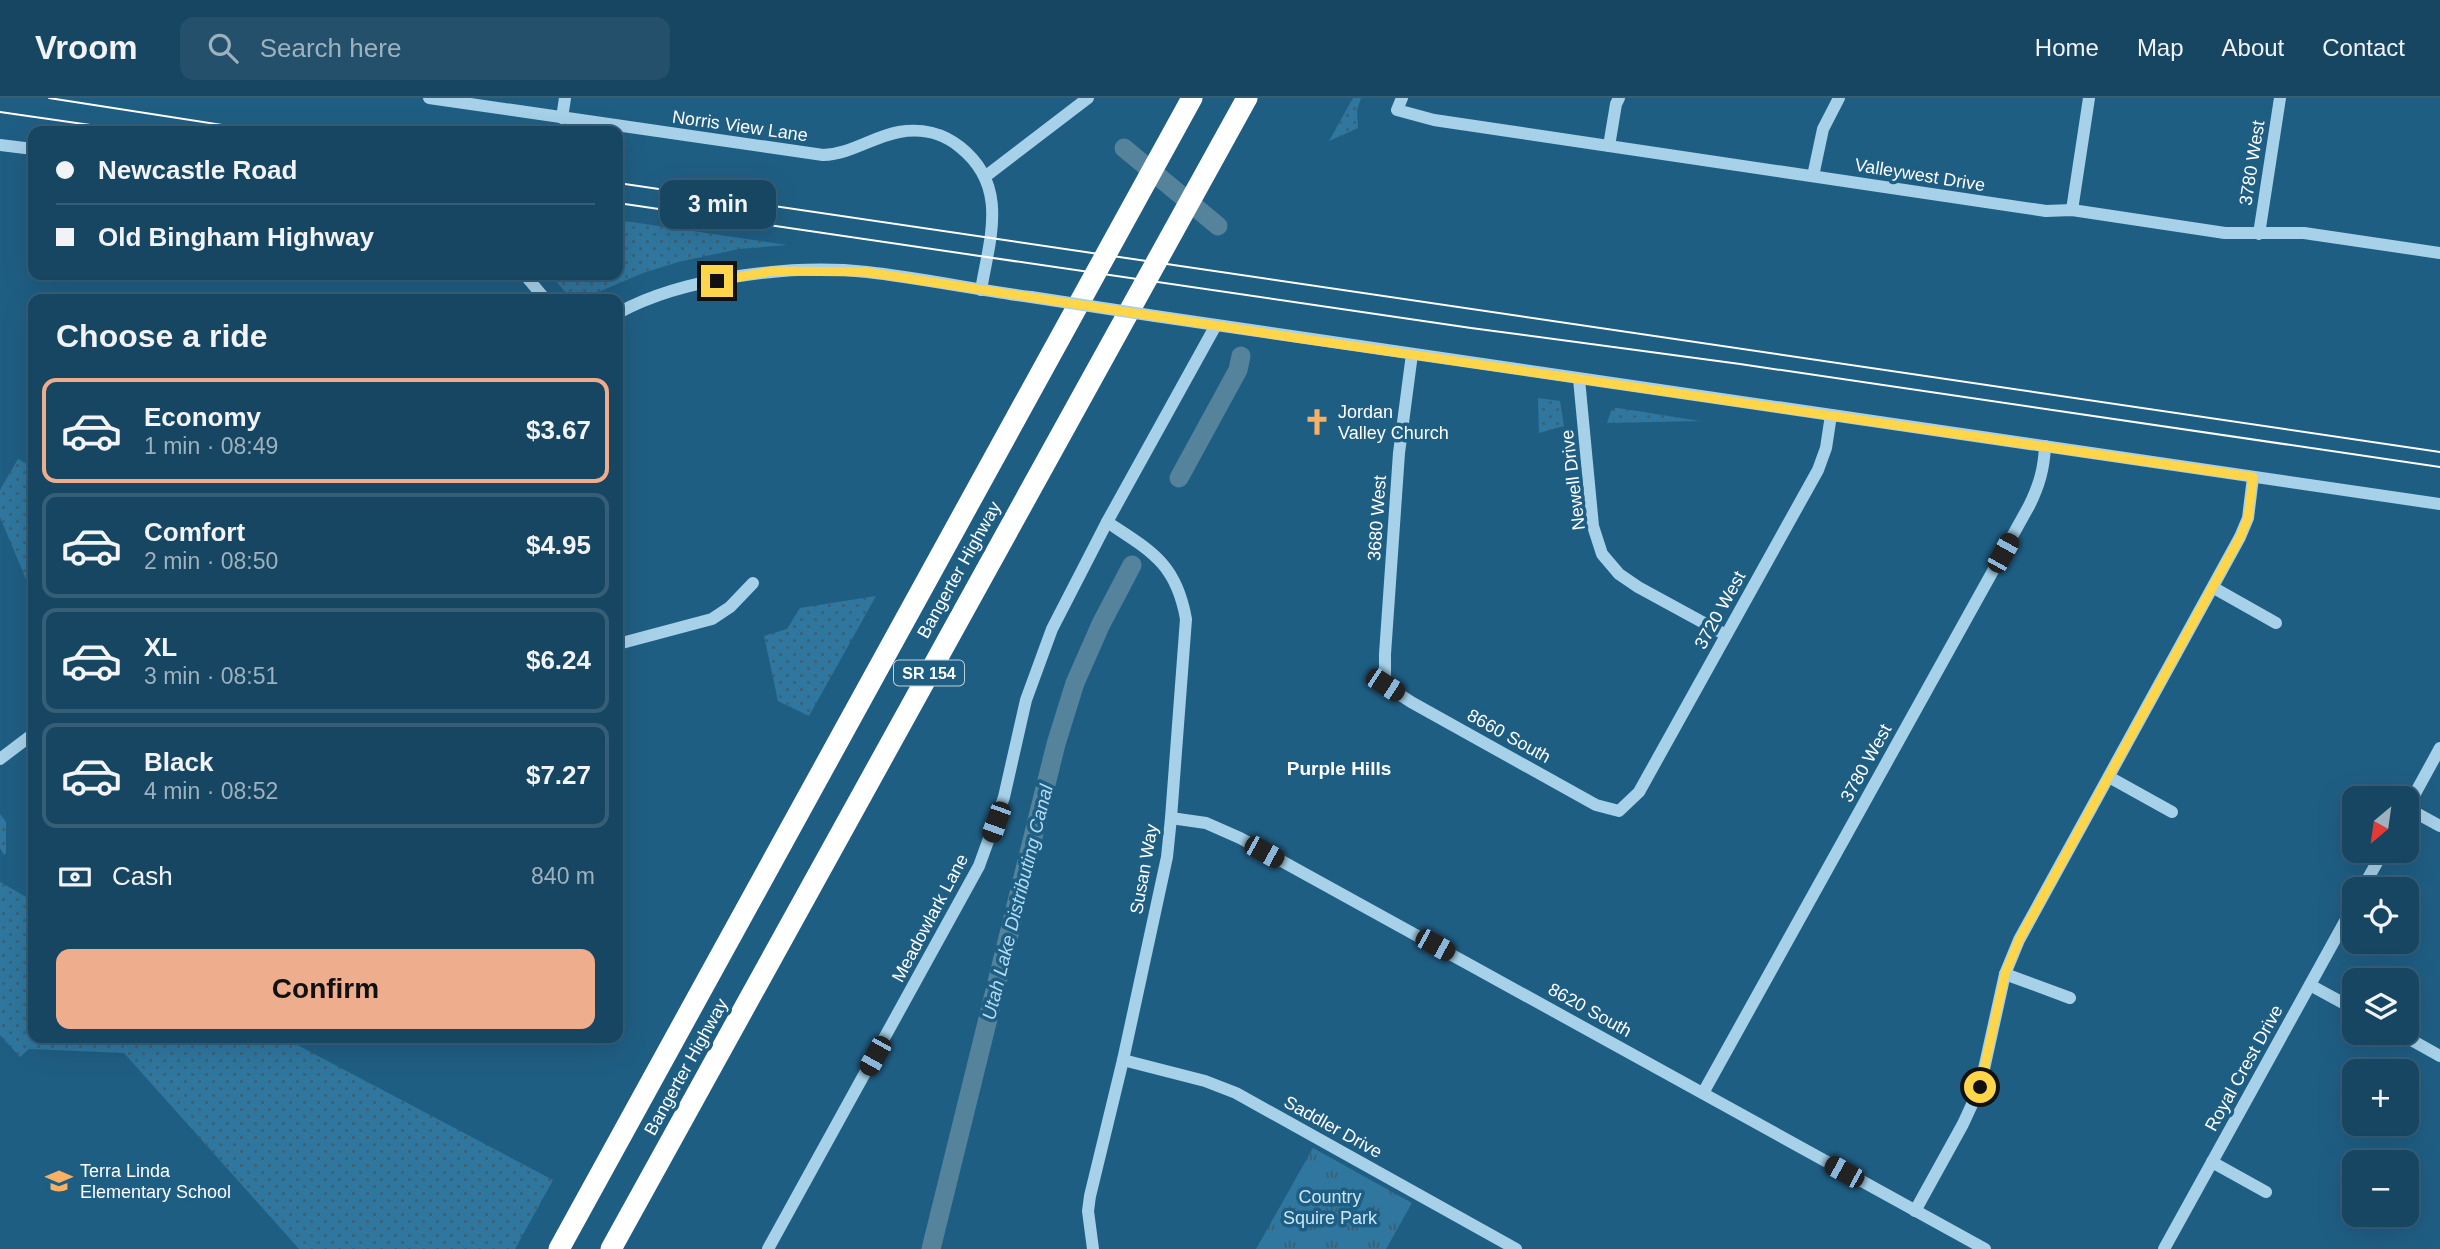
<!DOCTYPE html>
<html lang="en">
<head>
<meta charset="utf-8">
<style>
  body { margin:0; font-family:Helvetica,sans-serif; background:#24506b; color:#f1f3f6; height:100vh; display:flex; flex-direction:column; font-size:26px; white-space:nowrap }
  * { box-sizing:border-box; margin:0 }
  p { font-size:23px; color:#9eb1be }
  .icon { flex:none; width:38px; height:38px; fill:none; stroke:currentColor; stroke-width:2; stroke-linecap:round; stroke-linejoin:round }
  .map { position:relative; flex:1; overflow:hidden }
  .details { position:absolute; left:28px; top:196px; width:595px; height:749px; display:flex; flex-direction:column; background:#174662; border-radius:14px; box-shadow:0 7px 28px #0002,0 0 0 2px #365e77 }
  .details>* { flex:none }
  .guide { position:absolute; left:28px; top:28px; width:595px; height:154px; border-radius:14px; box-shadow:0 7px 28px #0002,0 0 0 2px #365e77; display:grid; align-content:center; height:154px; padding:0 28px; background:#174662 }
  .needle { width:46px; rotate:209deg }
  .controls { position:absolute; left:2342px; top:688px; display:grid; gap:14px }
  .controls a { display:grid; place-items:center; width:77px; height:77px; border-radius:14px; background:#174662; box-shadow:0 7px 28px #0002,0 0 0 2px #365e77; font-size:35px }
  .end { position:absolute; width:32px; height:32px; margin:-16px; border:9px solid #ffd54a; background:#111; box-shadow:0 0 0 4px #111 }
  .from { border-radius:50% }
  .bubble { position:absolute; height:49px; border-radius:14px; background:#174662; box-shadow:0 7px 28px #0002,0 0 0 2px #365e77; font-size:23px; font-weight:700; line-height:49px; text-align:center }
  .car { position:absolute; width:21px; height:42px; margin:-21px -10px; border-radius:9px; box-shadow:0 0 5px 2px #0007; background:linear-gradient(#222 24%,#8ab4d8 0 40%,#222 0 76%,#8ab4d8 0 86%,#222 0) }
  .guide b { display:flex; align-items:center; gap:24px; height:66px; font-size:26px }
  .guide b+b { border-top:2px solid #365e77 }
  .guide i { width:18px; height:18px; background:#f1f3f6 }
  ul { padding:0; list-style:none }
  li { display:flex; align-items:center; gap:21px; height:105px; margin:0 14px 10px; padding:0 14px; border:4px solid #365e77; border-radius:14px }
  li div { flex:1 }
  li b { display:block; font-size:26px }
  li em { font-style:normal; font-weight:700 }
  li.selected { border-color:#eead8d }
  li>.icon { width:63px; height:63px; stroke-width:1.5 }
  h2 { padding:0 28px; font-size:32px; line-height:84px }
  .pay { display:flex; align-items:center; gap:18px; height:77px; padding:0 28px; font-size:26px }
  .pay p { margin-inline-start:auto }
  .primary-button { display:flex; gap:14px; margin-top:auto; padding:14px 28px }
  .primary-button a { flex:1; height:80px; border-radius:14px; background:#eead8d; color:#111; font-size:28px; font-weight:700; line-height:80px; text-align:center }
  header { display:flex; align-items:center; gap:42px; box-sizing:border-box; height:98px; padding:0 35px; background:#174662; border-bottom:2px solid #365e77 }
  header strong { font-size:33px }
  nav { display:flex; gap:38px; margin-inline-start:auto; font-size:24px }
  .search { width:490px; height:63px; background:#24506b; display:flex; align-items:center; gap:18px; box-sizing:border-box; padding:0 24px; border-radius:14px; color:#9eb1be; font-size:26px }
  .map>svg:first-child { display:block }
  .grass { fill:url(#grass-dots) }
  .park { fill:url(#park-tufts) }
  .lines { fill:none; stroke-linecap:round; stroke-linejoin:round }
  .canal { stroke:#56839c; stroke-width:19 }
  .minor { stroke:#a6d1e9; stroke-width:12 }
  .highway { stroke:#fff; stroke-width:21 }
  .tram { stroke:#fff; stroke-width:2 }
  .minor-bridge { stroke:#a6d1e9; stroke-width:12 }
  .route { stroke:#ffd54a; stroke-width:9 }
  .labels { text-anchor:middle; stroke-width:7; stroke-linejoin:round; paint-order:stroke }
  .shield { fill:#1f5e83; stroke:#bccfda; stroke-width:2 }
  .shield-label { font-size:16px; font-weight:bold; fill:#fff }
  .street-label { font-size:18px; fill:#fff; stroke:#1f5e83 }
  .poi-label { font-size:18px; fill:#fff; stroke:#1f5e83; text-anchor:start }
  .park-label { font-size:18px; fill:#cae7f7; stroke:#1f5e83 }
  .neighbourhood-label { font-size:19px; font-weight:bold; fill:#fff; stroke:#1f5e83 }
  .water-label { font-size:19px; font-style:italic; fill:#b2dbf1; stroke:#1f5e83 }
</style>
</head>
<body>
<header>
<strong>Vroom</strong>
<div class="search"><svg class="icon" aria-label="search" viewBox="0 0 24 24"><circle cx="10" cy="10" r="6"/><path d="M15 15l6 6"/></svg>Search here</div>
<nav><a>Home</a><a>Map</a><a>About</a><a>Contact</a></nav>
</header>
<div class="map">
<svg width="2440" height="1151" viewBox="0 0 2440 1151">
  <defs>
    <pattern id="grass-dots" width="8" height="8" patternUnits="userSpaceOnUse" patternTransform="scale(1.75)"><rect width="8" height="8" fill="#2f779f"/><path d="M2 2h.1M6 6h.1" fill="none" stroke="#3f5f71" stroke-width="1.8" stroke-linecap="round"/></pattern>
    <pattern id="park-tufts" width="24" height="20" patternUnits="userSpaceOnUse" patternTransform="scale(1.75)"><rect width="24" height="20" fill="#2f779f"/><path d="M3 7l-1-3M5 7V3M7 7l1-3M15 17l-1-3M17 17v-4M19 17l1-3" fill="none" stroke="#3f5f71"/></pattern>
  </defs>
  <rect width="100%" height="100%" fill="#1f5e83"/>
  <g class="grass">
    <path d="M 1353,0 L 1361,0 L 1357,12 L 1358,30 L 1329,43 Z"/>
    <path d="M 618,122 L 787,147 L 739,151 L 678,164 L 643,175 L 582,201 L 571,201 L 551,177 L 618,177 Z"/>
    <path d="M 1538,300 L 1560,303 L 1564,328 L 1539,335 Z"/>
    <path d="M 1615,310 L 1618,310 L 1700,323 L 1607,325 L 1611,313 Z"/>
    <path d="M 33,359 L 33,498 L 0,419 L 0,392 L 18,361 L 29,367 Z"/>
    <path d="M 876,498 L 809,618 L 778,603 L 764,538 L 787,531 L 800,510 Z"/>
    <path d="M 0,716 L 6,724 L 6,755 L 4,757 L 0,750 Z"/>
    <path d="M 0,784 L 33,803 L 33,940 L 284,940 L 553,1082 L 515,1151 L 299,1151 L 124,955 L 29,951 L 20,959 L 0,937 Z"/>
  </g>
  <path class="park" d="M 1313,1050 L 1412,1105 L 1386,1151 L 1256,1151 Z"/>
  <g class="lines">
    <g class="canal">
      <path d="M 1124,50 L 1218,128"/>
      <path d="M 1179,380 L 1238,272 L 1241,258"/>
      <path d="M 931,1151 L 1056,646 L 1075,585 L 1101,526 L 1132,467"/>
    </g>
    <g class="minor">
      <path d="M 429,0 L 823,57 C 851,56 872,39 899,34 C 921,30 943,35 960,49 C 1009,88 990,139 981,192"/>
      <path d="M 1402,0 L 1397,12 L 1434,22 L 2046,113 L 2072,112 L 2225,135 L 2304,135 L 2440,155"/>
      <path d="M 562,20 L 565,0"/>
      <path d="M 0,47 L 33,51"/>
      <path d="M 1609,48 L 1616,6 L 1619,0"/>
      <path d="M 986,78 L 1088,0"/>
      <path d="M 1813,78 L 1823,31 L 1839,0"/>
      <path d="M 2072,112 L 2089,0"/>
      <path d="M 2259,136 L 2280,0"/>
      <path d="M 525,177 L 545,201"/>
      <path d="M 618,215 C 683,179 793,166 867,174 C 922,180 976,192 1031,199"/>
      <path d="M 1155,218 L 2440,406"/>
      <path d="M 1412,256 L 1399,355 L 1385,556 L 1385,587 L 1411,604 L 1596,707 L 1619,713 L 1639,694 L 1818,372 L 1826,350 L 1831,317"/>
      <path d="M 1579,281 L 1593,428 L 1602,456 L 1619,476 L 1638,489 L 1726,537"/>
      <path d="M 2214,490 L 2276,525"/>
      <path d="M 618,546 L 712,521 L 730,509 L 753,485"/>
      <path d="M 0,661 L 33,636"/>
      <path d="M 2109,679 L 2172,714"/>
      <path d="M 2407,710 L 2440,728"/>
      <path d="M 2406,712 L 2440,650"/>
      <path d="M 1171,720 L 1206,725 L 1240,740 L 1985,1151"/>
      <path d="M 2362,791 L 2384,752"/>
      <path d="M 2005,876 L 2070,900"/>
      <path d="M 2310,887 L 2354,911"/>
      <path d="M 2397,934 L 2440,958"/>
      <path d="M 1123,962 L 1205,983 L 1236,995 L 1516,1151"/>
      <path d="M 1703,995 L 2029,408 C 2039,388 2044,371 2045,348"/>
      <path d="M 2212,1064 L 2266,1094"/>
      <path d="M 1915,1113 L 1963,1026 L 1980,989 L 2005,876 L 2019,842 L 2240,439 L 2248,420 L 2253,379"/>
      <path d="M 768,1151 L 979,768 L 1004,699 L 1026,602 L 1052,531 L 1107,424 L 1216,227"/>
      <path d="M 1093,1151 L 1088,1113 L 1090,1098 L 1123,962 L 1167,759 L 1171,720 L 1186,521 C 1176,465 1151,453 1107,424"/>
      <path d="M 2164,1151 L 2354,807"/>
    </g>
    <g class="highway">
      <path d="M 559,1151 L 1192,0"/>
      <path d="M 611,1151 L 1247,0"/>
    </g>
    <g class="tram">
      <path d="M 49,0 L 261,33"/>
      <path d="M 0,14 L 132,33"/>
      <path d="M 618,85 L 2440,354"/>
      <path d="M 618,105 L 1471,230 L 1740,266 L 2440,369"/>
    </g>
    <path class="minor-bridge" d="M 1031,199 L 1155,218"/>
  </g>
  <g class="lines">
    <path class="route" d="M 717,183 L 772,173 L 866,174 L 1297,240 L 2253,379 L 2248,420 L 2240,439 L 2019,842 L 2005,876 L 1980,989"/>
  </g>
  <defs>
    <symbol id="church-bare" viewBox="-9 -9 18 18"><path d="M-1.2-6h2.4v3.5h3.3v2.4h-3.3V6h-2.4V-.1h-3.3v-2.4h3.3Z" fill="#f7b166" stroke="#1f5e83" stroke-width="2.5" paint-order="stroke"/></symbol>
    <symbol id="school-bare" viewBox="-9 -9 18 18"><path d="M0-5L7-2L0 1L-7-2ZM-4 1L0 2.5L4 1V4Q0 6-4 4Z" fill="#f7b166" stroke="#1f5e83" stroke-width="2.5" paint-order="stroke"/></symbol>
  </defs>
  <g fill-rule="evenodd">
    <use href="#church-bare" x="1298" y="305" width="38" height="38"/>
    <use href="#school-bare" x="40" y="1064" width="38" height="38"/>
  </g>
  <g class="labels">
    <rect class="shield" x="894" y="562.5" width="70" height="25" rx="5"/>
    <g class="shield-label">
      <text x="929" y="581">SR 154</text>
    </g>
    <g class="street-label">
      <text transform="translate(740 28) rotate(8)" y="6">Norris View Lane</text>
      <text transform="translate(2252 65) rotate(-81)" y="6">3780 West</text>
      <text transform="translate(1920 77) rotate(9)" y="6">Valleywest Drive</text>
      <text transform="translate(1573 382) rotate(-97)" y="6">Newell Drive</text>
      <text transform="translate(1377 420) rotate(-86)" y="6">3680 West</text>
      <text transform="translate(959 472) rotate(-61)" y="6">Bangerter Highway</text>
      <text transform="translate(1720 512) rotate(-61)" y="6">3720 West</text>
      <text transform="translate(1509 638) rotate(29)" y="6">8660 South</text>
      <text transform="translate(1866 665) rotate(-61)" y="6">3780 West</text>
      <text transform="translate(1144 771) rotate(-80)" y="6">Susan Way</text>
      <text transform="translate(930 820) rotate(-62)" y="6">Meadowlark Lane</text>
      <text transform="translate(1590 912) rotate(29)" y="6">8620 South</text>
      <text transform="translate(686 969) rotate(-61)" y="6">Bangerter Highway</text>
      <text transform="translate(2244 970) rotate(-61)" y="6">Royal Crest Drive</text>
      <text transform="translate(1333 1029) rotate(29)" y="6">Saddler Drive</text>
    </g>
    <g class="poi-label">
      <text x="1338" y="320">Jordan<tspan x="1338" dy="21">Valley Church</tspan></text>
      <text x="80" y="1079">Terra Linda<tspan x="80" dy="21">Elementary School</tspan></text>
    </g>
    <g class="park-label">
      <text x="1330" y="1105">Country<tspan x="1330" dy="21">Squire Park</tspan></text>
    </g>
    <g class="neighbourhood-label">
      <text x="1339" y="677">Purple Hills</text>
    </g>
    <g class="water-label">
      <text transform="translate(1017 804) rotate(-76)" y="7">Utah Lake Distributing Canal</text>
    </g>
  </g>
</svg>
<div class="controls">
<a><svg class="needle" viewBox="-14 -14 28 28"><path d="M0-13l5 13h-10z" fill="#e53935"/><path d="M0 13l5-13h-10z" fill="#9eb1be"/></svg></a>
<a><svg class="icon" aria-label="locate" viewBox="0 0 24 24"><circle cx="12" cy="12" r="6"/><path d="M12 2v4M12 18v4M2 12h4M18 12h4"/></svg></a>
<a><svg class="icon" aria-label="layers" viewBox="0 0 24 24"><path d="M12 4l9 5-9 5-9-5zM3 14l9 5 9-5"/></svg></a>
<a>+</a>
<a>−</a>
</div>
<i class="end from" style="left:1980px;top:989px"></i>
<i class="end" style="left:717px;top:183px"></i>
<div class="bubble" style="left:660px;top:82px;width:116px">3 min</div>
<i class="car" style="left:2003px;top:455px;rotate:29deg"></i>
<i class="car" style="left:1385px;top:587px;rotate:123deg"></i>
<i class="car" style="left:996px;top:724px;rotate:200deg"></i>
<i class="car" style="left:1264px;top:754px;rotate:119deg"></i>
<i class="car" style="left:1435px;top:847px;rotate:119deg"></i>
<i class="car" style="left:875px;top:958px;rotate:209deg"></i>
<i class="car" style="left:1844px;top:1074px;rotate:299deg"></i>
<div class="guide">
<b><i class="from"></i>Newcastle Road</b>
<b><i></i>Old Bingham Highway</b>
</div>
<section class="details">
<h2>Choose a ride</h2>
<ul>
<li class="selected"><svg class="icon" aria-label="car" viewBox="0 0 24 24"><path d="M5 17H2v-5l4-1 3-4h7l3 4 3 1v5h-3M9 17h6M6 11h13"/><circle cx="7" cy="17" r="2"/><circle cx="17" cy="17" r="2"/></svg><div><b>Economy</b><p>1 min · 08:49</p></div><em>$3.67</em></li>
<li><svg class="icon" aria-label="car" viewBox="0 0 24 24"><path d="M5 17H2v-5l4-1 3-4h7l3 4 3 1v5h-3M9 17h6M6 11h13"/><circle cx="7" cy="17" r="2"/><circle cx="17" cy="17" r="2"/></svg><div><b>Comfort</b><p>2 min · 08:50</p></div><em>$4.95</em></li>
<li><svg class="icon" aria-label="car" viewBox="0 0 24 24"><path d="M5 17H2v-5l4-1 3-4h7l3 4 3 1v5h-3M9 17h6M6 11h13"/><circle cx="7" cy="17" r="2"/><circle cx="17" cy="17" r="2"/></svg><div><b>XL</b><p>3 min · 08:51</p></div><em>$6.24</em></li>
<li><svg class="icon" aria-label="car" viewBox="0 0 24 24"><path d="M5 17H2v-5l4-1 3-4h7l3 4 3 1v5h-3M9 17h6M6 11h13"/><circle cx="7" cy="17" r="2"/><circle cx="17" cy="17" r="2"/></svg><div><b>Black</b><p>4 min · 08:52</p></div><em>$7.27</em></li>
</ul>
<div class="pay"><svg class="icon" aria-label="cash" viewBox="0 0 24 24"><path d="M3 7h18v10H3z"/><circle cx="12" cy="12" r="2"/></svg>Cash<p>840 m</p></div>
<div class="primary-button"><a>Confirm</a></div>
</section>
</div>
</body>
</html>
